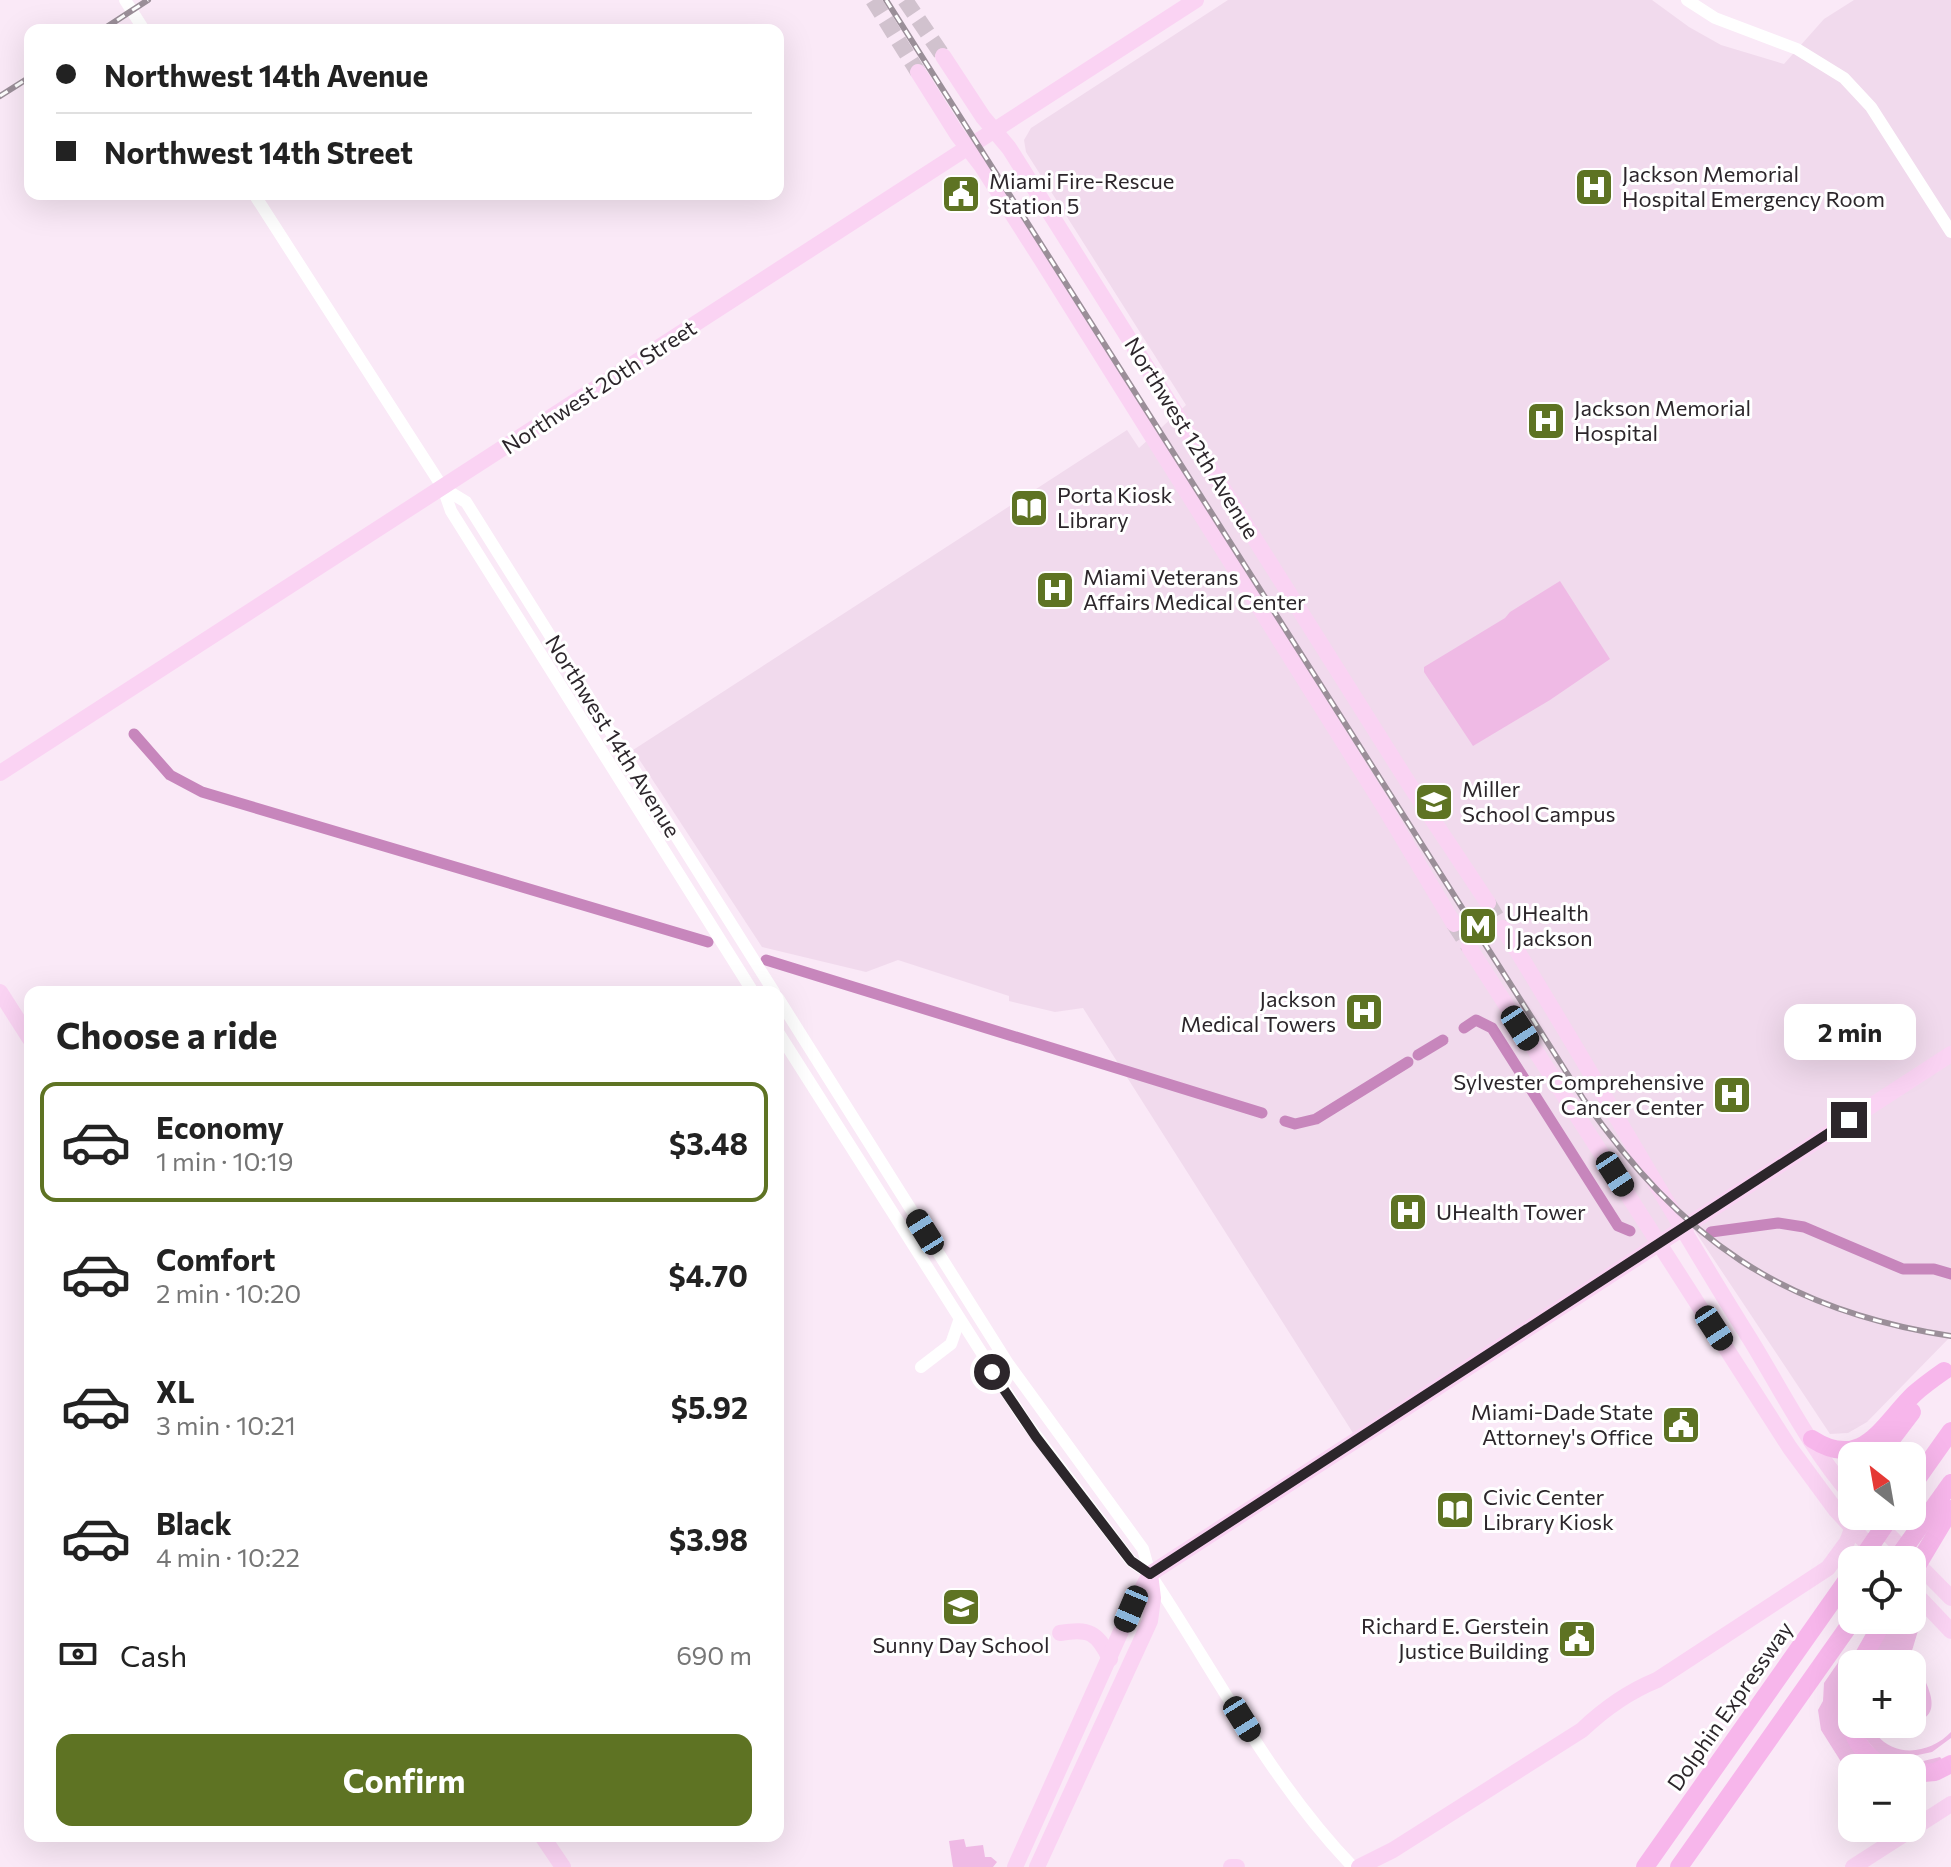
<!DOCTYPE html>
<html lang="en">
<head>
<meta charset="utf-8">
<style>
  body { margin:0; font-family:Commissioner,sans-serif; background:#f2f2f2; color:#222; height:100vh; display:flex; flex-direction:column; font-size:30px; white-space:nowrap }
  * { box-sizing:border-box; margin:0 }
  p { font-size:26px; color:#767676 }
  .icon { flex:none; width:44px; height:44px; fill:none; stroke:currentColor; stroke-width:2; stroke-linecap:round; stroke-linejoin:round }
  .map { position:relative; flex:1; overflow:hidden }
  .panel { position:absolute; left:24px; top:986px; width:760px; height:856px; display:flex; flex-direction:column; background:#fff; border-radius:16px; box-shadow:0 8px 32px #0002 }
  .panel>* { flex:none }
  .banner { position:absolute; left:24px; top:24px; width:760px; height:176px; border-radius:16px; box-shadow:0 8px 32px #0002; display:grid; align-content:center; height:176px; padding:0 32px; background:#fff }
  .needle { width:52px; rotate:329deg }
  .fabs { position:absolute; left:1838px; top:1442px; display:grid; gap:16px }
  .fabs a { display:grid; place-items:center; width:88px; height:88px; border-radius:16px; background:#fff; box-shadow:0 8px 32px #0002; font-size:40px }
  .end { position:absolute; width:36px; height:36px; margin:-18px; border:10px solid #2c262b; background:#fff; box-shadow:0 0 0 4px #fff }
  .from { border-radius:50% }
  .bubble { position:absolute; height:56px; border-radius:16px; background:#fff; box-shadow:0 8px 32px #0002; font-size:26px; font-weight:700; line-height:56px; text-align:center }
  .car { position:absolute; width:24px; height:48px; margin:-24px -12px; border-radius:10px; box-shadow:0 0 6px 2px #0007; background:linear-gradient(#222 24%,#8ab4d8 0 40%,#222 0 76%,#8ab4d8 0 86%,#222 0) }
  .banner b { display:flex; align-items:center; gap:28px; height:76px; font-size:30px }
  .banner b+b { border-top:2px solid #e0e0e0 }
  .banner i { width:20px; height:20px; background:#222 }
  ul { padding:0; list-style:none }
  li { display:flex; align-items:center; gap:24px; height:120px; margin:0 16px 12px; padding:0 16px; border:4px solid transparent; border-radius:16px }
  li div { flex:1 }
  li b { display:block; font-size:30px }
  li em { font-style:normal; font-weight:700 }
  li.selected { border-color:#5e7323 }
  li>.icon { width:72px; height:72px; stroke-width:1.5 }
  h2 { padding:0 32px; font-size:36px; line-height:96px }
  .pay { display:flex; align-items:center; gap:20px; height:88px; padding:0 32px; font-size:30px }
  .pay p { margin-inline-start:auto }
  .primary-button { display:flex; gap:16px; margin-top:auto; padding:16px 32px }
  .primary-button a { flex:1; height:92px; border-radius:16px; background:#5e7323; color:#fff; font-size:32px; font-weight:700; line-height:92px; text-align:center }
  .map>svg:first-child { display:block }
  .built { fill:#f1daed }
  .green { fill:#efbae5 }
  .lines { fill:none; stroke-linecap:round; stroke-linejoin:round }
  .canal { stroke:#c786bc; stroke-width:11 }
  .major-tunnel { stroke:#d1c2ce; stroke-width:16; stroke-dasharray:16 8; stroke-linecap:butt }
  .minor { stroke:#fff; stroke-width:12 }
  .major { stroke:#fad3f3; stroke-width:16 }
  .highway { stroke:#f7b6eb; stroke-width:18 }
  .rail-casing { stroke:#9b8f99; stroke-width:6 }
  .rail { stroke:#fff; stroke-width:3; stroke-dasharray:9; stroke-linecap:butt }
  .route { stroke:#2c262b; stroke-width:10 }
  .labels { text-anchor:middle; stroke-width:6; stroke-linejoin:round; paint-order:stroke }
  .poi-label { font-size:22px; fill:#2c262b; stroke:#fff; text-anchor:start }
  .street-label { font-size:22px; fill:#2c262b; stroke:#fff }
</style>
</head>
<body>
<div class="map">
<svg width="1951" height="1867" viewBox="0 0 1951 1867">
  <rect width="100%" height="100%" fill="#fae9f7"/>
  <path class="built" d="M 1228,0 L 1652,0 L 1689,27 L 1721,45 L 1784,64 L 1824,19 L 1854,0 L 1951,0 L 1951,1336 L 1867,1422 L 1848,1433 L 1830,1434 L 1691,1225 L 1353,1433 L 1083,1008 L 1055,1012 L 1009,1001 L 1009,996 L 898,960 L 866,972 L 762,947 L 633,750 L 1127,430 L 1139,448 L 1186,405 L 1026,152 L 1024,140 L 1031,128 Z"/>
  <g class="green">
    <path d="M 1560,581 L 1610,659 L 1550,700 L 1473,746 L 1424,672 L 1424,667 L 1505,618 L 1510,612 Z"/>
    <path d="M 1912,1616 L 1920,1624 L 1911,1654 C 1922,1675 1951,1717 1912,1722 L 1912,1664 L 1865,1664 L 1891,1621 L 1912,1620 Z"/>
    <path d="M 1844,1654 L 1854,1658 L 1841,1698 L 1873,1768 L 1852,1768 L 1852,1772 L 1845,1768 L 1821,1730 L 1818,1710 L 1823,1701 L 1824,1683 Z"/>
    <path d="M 1855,1724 L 1876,1724 L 1876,1734 C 1896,1759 1931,1753 1951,1732 L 1951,1738 L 1932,1752 L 1913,1756 L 1915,1763 L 1940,1757 L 1944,1762 C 1889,1772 1888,1768 1855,1724 Z"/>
    <path d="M 964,1839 L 966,1847 L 983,1845 L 985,1857 L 991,1857 L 997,1862 L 993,1867 L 953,1867 L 949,1841 Z"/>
  </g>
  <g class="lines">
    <g class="canal">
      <path d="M 134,734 L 170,775 L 202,792 L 708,942"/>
      <path d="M 766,960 L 1262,1113"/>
      <path d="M 1464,1028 L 1476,1020 L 1492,1028 L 1618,1226 L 1630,1231"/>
      <path d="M 1418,1055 L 1443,1040"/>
      <path d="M 1285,1121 L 1295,1124 L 1316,1119 L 1408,1062"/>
      <path d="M 1711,1232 L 1778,1223 L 1804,1227 L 1903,1269 L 1934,1269 L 1951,1274"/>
    </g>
    <g class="major-tunnel">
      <path d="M 873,0 L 918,72"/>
      <path d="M 905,0 L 943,56"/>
      <path d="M 1488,903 L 1503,928"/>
      <path d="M 1454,924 L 1469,947"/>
    </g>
    <g class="minor">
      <path d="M 125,0 L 144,30"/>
      <path d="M 1687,0 L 1715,18 L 1797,49 L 1844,78 L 1871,107 L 1951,232"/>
      <path d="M 254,194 L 443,488 L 451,511 L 753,992"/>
      <path d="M 443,488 L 466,502 L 774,992"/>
      <path d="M 778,998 L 1007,1362 L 1143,1549 L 1150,1574 C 1216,1673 1270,1781 1353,1867"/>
      <path d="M 778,1032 L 1023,1418 L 1131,1561 L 1150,1574"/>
      <path d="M 921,1367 L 951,1344 L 959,1321"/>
    </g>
    <g class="major">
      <path d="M 943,56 L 983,117 L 1009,148 L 1409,784 L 1488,903"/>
      <path d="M 918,72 L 957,134 L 981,165 L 1041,259 L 1383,805 L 1454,924"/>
      <path d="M 0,773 L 1196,0"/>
      <path d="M 1503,928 C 1588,1064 1665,1204 1750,1339 C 1782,1391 1811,1450 1852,1496"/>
      <path d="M 1469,947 L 1790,1448 L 1835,1509 L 1882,1560"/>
      <path d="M 0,992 L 30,1039"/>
      <path d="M 1870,1516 L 1951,1598"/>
      <path d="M 1912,1590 L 1951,1631"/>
      <path d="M 1060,1633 C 1089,1628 1097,1632 1110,1659"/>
      <path d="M 542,1836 L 563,1867"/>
      <path d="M 1015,1867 L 1131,1609 L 1150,1574 L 1951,1054"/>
      <path d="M 1037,1867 L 1150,1621 L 1153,1598 L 1150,1574"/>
      <path d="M 1231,1867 L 1237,1867"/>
      <path d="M 1359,1867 L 1393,1850 L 1582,1730 C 1603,1710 1630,1691 1657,1680 L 1828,1568 L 1847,1542 L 1857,1516"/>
      <path d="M 1853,1867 L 1951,1804"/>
    </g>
    <g class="highway">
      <path d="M 1812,1439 C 1863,1472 1882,1425 1914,1394 C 1923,1386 1934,1378 1944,1371"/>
      <path d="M 1883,1456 L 1893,1437 L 1912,1412"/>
      <path d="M 1912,1486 L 1951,1431"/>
      <path d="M 1861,1560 L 1891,1516"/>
      <path d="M 1896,1560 L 1951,1483"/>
      <path d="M 1912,1574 L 1951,1509"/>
      <path d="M 1859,1664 L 1884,1620"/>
      <path d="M 1852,1680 C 1842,1716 1852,1751 1887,1768"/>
      <path d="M 1912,1774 L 1935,1772 L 1951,1764"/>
      <path d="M 1645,1867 L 1852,1573"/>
      <path d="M 1679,1867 L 1853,1620"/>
    </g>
    <defs>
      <g id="rail">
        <path d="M 886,0 L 1584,1100 C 1682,1239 1781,1310 1951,1336"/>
        <path d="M 102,30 L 148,0"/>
        <path d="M 0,96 L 30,77"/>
      </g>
    </defs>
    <use href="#rail" class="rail-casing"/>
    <use href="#rail" class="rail"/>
  </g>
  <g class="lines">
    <path class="route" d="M 992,1372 L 1036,1437 L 1131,1561 L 1150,1574 L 1849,1120"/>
  </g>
  <defs>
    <symbol id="hospital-square" viewBox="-11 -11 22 22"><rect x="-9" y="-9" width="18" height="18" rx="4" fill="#5e7323" stroke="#fff"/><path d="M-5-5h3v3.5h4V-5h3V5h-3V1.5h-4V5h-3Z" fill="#fff"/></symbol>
    <symbol id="civic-square" viewBox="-11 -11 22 22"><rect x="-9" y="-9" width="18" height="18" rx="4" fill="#5e7323" stroke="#fff"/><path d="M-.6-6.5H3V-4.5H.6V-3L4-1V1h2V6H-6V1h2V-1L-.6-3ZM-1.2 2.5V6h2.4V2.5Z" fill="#fff"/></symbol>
    <symbol id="library-square" viewBox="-11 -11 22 22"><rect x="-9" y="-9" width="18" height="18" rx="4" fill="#5e7323" stroke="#fff"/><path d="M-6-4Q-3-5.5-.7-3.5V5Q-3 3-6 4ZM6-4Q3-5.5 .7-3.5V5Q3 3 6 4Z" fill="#fff"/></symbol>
    <symbol id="university-square" viewBox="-11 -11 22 22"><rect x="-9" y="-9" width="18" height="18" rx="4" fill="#5e7323" stroke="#fff"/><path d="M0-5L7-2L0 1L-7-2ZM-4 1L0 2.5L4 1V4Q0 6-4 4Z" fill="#fff"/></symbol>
    <symbol id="metro-square" viewBox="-11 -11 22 22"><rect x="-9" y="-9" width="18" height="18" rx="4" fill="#5e7323" stroke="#fff"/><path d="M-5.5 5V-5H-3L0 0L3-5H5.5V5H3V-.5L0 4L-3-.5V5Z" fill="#fff"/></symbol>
    <symbol id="school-square" viewBox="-11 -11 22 22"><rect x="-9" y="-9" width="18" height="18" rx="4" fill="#5e7323" stroke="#fff"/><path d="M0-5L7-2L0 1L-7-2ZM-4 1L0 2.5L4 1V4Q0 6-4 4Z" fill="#fff"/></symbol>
  </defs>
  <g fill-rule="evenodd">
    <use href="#hospital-square" x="1572" y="165" width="44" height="44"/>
    <use href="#civic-square" x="939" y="172" width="44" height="44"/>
    <use href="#hospital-square" x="1524" y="399" width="44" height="44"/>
    <use href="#library-square" x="1007" y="486" width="44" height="44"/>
    <use href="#hospital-square" x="1033" y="568" width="44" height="44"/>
    <use href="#university-square" x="1412" y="780" width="44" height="44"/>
    <use href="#metro-square" x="1456" y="904" width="44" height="44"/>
    <use href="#hospital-square" x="1342" y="990" width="44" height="44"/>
    <use href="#hospital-square" x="1710" y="1073" width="44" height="44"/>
    <use href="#hospital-square" x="1386" y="1190" width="44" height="44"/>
    <use href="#civic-square" x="1659" y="1403" width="44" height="44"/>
    <use href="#library-square" x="1433" y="1488" width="44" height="44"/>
    <use href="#school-square" x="939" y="1585" width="44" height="44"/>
    <use href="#civic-square" x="1555" y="1617" width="44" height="44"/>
  </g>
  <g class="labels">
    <g class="poi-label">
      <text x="1622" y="182">Jackson Memorial<tspan x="1622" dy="25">Hospital Emergency Room</tspan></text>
      <text x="989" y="189">Miami Fire-Rescue<tspan x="989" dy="25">Station 5</tspan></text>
      <text x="1574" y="416">Jackson Memorial<tspan x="1574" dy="25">Hospital</tspan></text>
      <text x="1057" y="503">Porta Kiosk<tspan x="1057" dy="25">Library</tspan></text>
      <text x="1083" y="585">Miami Veterans<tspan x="1083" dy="25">Affairs Medical Center</tspan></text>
      <text x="1462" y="797">Miller<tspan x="1462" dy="25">School Campus</tspan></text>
      <text x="1506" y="921">UHealth<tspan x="1506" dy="25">| Jackson</tspan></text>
      <text x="1336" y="1007" text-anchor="end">Jackson<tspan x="1336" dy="25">Medical Towers</tspan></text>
      <text x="1704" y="1090" text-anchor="end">Sylvester Comprehensive<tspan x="1704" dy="25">Cancer Center</tspan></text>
      <text x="1436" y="1220">UHealth Tower</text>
      <text x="1653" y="1420" text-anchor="end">Miami-Dade State<tspan x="1653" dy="25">Attorney's Office</tspan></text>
      <text x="1483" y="1505">Civic Center<tspan x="1483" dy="25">Library Kiosk</tspan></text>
      <text x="1549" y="1634" text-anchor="end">Richard E. Gerstein<tspan x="1549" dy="25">Justice Building</tspan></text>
      <text x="961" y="1653" text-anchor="middle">Sunny Day School</text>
    </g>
    <g class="street-label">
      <text transform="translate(599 387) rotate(-33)" y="8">Northwest 20th Street</text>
      <text transform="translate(1192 438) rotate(58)" y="8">Northwest 12th Avenue</text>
      <text transform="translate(613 736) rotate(58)" y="8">Northwest 14th Avenue</text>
      <text transform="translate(1730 1706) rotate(-55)" y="8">Dolphin Expressway</text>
    </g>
  </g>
</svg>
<div class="fabs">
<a><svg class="needle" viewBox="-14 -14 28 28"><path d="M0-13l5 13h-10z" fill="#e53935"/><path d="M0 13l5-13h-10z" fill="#767676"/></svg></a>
<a><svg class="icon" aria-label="locate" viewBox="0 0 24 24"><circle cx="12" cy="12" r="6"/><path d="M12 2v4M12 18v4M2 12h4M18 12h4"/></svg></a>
<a>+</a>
<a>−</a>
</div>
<i class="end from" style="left:992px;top:1372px"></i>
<i class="end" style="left:1849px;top:1120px"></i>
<div class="bubble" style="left:1784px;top:1004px;width:132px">2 min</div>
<i class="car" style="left:1520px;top:1028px;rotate:147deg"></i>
<i class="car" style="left:1615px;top:1174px;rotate:147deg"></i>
<i class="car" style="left:925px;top:1232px;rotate:328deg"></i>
<i class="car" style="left:1714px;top:1328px;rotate:147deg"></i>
<i class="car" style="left:1131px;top:1609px;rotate:203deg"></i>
<i class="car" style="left:1242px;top:1719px;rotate:148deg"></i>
<div class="banner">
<b><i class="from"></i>Northwest 14th Avenue</b>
<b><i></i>Northwest 14th Street</b>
</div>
<section class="panel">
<h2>Choose a ride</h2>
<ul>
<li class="selected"><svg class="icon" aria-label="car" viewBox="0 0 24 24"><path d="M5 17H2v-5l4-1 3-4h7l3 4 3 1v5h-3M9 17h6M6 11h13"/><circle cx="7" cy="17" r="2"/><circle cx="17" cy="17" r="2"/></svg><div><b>Economy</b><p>1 min · 10:19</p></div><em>$3.48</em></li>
<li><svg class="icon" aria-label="car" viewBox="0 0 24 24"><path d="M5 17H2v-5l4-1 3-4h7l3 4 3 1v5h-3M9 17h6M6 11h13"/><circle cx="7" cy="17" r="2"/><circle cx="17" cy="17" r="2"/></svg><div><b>Comfort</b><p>2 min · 10:20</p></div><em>$4.70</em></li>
<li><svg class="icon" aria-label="car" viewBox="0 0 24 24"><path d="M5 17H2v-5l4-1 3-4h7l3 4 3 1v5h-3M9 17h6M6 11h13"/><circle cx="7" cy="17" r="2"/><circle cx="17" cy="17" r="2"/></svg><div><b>XL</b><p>3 min · 10:21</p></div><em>$5.92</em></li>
<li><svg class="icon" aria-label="car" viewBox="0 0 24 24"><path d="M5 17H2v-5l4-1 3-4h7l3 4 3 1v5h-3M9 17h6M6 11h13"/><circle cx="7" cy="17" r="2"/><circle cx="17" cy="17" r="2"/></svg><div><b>Black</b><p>4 min · 10:22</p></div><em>$3.98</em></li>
</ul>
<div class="pay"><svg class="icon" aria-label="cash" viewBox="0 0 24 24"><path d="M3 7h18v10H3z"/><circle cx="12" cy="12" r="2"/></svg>Cash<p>690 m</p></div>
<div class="primary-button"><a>Confirm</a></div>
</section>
</div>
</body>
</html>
